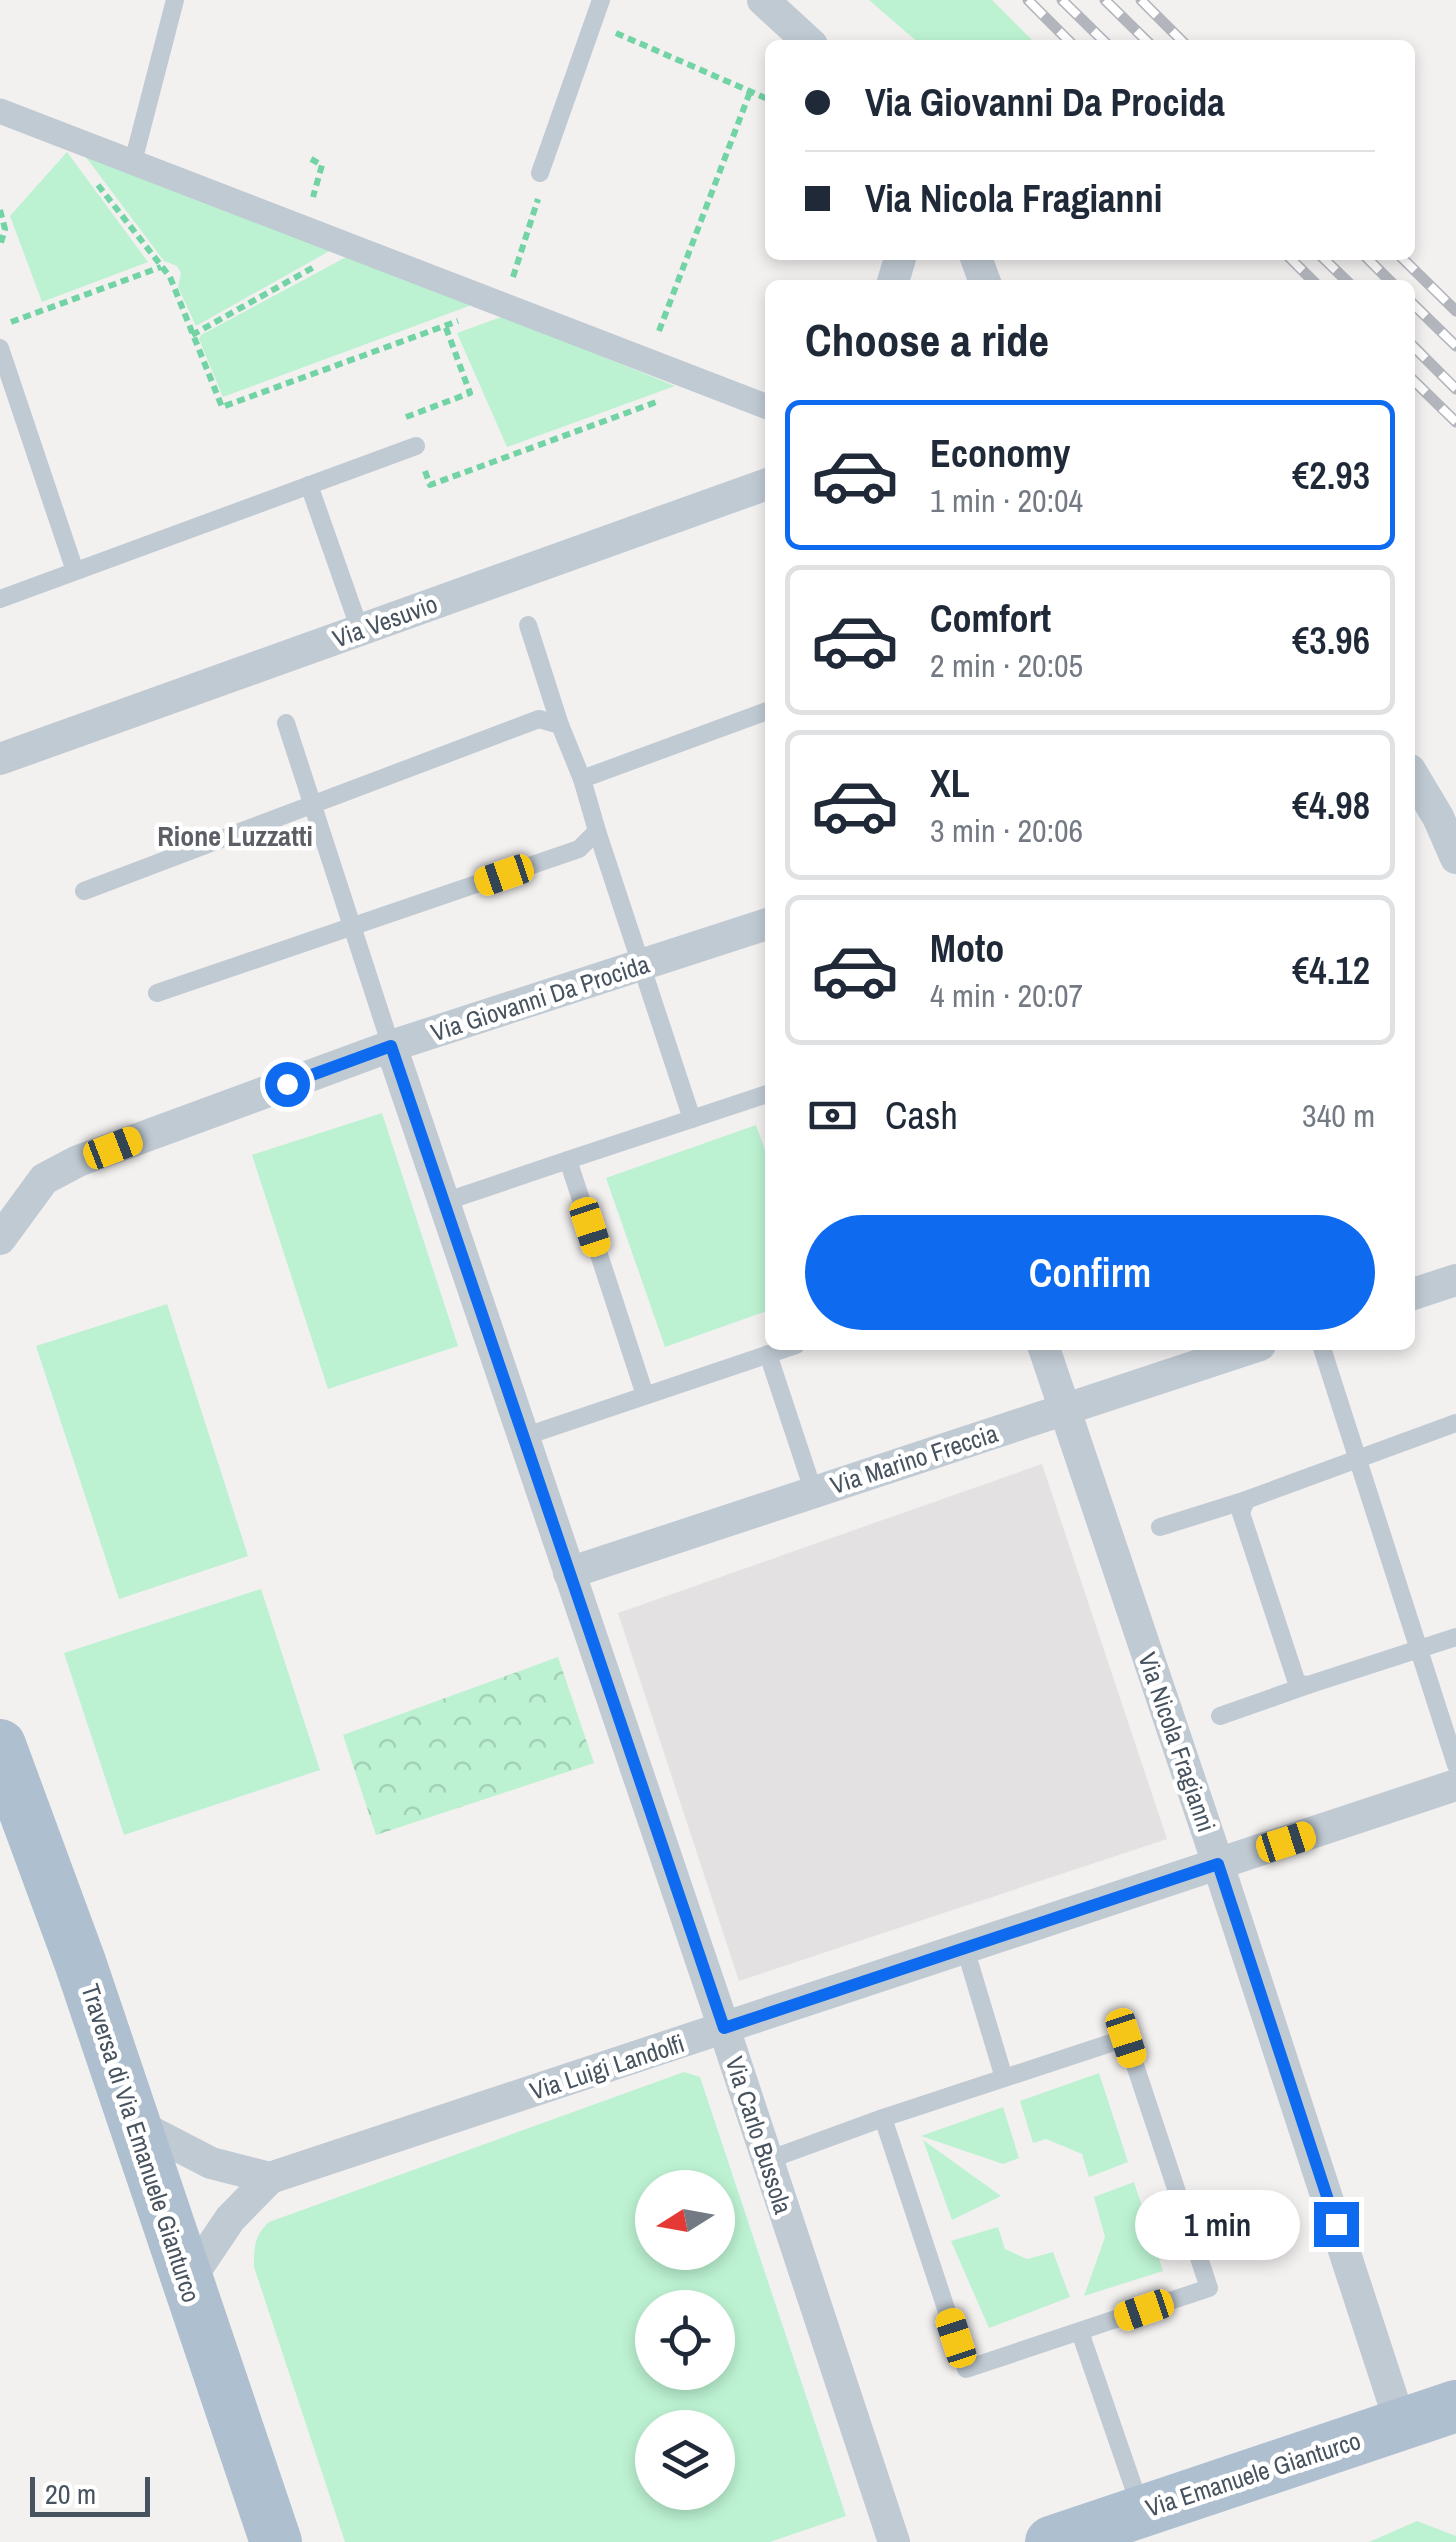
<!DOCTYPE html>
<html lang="en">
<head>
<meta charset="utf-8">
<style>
  body { margin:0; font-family:"Archivo Narrow",sans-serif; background:#f6f6f7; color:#1f2937; height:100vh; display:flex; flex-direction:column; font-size:38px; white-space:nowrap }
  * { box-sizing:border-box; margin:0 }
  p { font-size:32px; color:#747a83 }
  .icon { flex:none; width:55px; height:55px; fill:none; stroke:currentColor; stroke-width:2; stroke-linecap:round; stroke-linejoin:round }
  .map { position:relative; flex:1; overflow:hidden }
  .sheet { position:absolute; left:765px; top:280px; width:650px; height:1070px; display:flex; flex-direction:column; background:#fff; border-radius:15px; box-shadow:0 5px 15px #0003 }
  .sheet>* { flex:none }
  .banner { position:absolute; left:765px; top:40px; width:650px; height:220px; border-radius:15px; box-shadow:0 5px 15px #0003; display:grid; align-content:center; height:220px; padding:0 40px; background:#fff }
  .needle { width:65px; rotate:259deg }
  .controls { position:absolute; left:635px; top:2170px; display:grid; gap:20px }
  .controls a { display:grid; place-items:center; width:100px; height:100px; border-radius:50%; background:#fff; box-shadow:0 5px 15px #0003; font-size:50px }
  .scale { position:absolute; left:30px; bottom:25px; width:120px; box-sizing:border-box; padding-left:10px; border:5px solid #47535f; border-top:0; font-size:28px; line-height:35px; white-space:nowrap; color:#47535f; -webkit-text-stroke:8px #fff; paint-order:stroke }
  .end { position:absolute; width:45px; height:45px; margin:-22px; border:12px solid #0e6bef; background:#fff; box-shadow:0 0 0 5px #fff }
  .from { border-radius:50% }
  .bubble { position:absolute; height:70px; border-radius:35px; background:#fff; box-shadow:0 5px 15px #0003; font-size:32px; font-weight:600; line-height:70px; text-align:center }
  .car { position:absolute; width:30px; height:60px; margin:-30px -15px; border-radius:12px; box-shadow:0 0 8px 2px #0007; background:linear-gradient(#f5c518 24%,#345 0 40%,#f5c518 0 76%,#345 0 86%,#f5c518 0) }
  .banner b { display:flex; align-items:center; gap:35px; height:95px; font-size:38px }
  .banner b+b { border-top:2px solid #e0e1e3 }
  .banner i { width:25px; height:25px; background:#1f2937 }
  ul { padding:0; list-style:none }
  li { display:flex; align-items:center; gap:30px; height:150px; margin:0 20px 15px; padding:0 20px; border:5px solid #e0e1e3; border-radius:15px }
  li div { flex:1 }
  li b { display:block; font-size:38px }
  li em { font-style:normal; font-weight:600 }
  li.selected { border-color:#0e6bef }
  li>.icon { width:90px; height:90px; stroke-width:1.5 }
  h2 { padding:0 40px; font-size:45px; line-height:120px }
  .pay { display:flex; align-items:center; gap:25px; height:110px; padding:0 40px; font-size:38px }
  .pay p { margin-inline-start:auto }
  .action { display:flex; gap:20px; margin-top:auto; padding:20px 40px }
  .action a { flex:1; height:115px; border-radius:60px; background:#0e6bef; color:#fff; font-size:40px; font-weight:600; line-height:115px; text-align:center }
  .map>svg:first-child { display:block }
  .education { fill:#e4e1e2 }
  .grass { fill:#bcf2d2; fill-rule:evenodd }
  .park { fill:url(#park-crowns) }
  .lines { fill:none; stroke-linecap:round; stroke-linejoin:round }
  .path { stroke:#72d3a5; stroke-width:6; stroke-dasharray:8 5; stroke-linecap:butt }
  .service { stroke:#c0cad3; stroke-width:18 }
  .pedestrian { stroke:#c0cad3; stroke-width:25 }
  .minor { stroke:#c0cad3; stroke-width:32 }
  .primary { stroke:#aebfd0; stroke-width:52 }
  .rail-casing { stroke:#b2b5bb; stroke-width:11 }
  .rail { stroke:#fff; stroke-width:8; stroke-dasharray:22; stroke-linecap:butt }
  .route { stroke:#0e6bef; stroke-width:12 }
  .labels { text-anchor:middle; stroke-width:9; stroke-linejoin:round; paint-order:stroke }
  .street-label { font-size:25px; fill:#47535f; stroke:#fff }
  .neighbourhood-label { font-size:28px; font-weight:bold; fill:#5c6066; stroke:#fff }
</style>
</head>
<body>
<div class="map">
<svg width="1456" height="2542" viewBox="0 0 1456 2542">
  <defs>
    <pattern id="park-crowns" width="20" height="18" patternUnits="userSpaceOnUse" patternTransform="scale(2.5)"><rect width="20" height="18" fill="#bcf2d2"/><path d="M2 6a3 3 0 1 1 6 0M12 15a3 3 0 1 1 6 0" fill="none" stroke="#a3d1b7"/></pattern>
  </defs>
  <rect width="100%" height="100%" fill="#f3f0f0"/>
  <path class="education" d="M 1042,1464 L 1167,1839 L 739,1981 L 618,1613 Z"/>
  <g class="grass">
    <path d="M 869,0 L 992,0 L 1037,45 L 921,45 Z"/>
    <path d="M 67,152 L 148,262 L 42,302 L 10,216 Z"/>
    <path d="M 85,156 L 333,249 L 196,326 L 178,287 L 181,273 L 177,266 L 164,261 Z"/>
    <path d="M 350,255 L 470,302 L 469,306 L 223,397 L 199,339 L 201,335 Z"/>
    <path d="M 504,316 L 675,386 L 507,447 L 457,333 Z"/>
    <path d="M 382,1113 L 458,1346 L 328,1389 L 252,1155 Z"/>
    <path d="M 756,1125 L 770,1164 L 770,1310 L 665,1347 L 606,1178 Z"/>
    <path d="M 167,1304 L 248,1556 L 119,1599 L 36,1346 Z"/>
    <path d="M 261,1589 L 320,1770 L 124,1835 L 64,1653 Z"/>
    <path d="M 684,2072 L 700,2077 L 846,2516 L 770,2542 L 345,2542 L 254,2267 C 254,2247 254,2236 269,2222 ZM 652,2188 L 718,2188 L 718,2252 L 652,2252 ZM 652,2308 L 718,2308 L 718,2372 L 652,2372 ZM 652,2428 L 718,2428 L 718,2492 L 652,2492 Z"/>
    <path d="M 1099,2073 L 1128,2162 L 1089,2177 L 1082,2154 L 1046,2139 L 1033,2143 L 1020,2101 Z"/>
    <path d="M 1003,2107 L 1019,2158 L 1003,2164 L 921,2136 Z"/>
    <path d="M 923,2140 L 1001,2196 L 952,2220 Z"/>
    <path d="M 1134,2182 L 1163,2271 L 1084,2296 L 1105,2237 L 1094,2197 Z"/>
    <path d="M 998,2227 L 1005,2249 L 1027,2259 L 1053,2252 L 1070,2297 L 989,2328 L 951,2241 Z"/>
    <path d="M 1417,2521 L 1456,2536 L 1456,2542 L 1369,2542 Z"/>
  </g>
  <path class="park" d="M 558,1657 L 594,1763 L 376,1835 L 343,1735 Z"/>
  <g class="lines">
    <g class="path">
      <path d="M 616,33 L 770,100"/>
      <path d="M 311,159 L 322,165 L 313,197"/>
      <path d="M 98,185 L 170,277 L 222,407 L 458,321"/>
      <path d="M 0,210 L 5,229 L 0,246"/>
      <path d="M 513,277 L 538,199"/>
      <path d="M 11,322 L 161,267"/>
      <path d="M 659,331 L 750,92"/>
      <path d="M 192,335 L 314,267"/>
      <path d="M 406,417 L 470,393 L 445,325"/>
      <path d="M 425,471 L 430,485 L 659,401"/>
    </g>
    <g class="service">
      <path d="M 133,162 L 175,0"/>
      <path d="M 540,173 L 601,0"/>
      <path d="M 0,348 L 75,571"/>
      <path d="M 309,485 L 360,630"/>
      <path d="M 0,599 L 416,446"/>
      <path d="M 528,625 L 560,725"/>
      <path d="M 286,723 L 391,1046"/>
      <path d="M 597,831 L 692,1119"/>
      <path d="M 84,891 L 539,719 L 560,725 L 582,779 L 770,710"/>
      <path d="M 157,993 L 579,849 L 597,831 L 582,779"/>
      <path d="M 444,1202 L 568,1160"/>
      <path d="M 1321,1345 L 1456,1765"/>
      <path d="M 768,1354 L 814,1493"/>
      <path d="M 645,1395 L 568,1160 L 770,1093"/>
      <path d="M 1456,1423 L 1246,1500 L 1241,1513 L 1297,1683 L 1308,1685 L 1456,1637"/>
      <path d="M 523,1437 L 796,1345"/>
      <path d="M 1160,1527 L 1246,1500"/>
      <path d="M 1220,1716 L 1308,1685"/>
      <path d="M 965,1948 L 1004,2078"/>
      <path d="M 1126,2038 L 1209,2288 L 966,2369 L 883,2118 Z"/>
      <path d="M 768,2160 L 883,2118"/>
      <path d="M 1080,2332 L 1140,2506"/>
    </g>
    <path class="pedestrian" d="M 0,111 L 770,408"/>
    <g class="minor">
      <path d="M 763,0 L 812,45"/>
      <path d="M 975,255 L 986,285"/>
      <path d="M 892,285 L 901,255"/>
      <path d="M 0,759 L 770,483"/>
      <path d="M 1410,770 L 1438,817 L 1456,858"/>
      <path d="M 391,1046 L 724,2028 L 894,2542"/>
      <path d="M 0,1239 L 44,1179 L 78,1161 L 391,1046 L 770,923"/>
      <path d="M 1410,1295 L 1456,1280"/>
      <path d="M 1043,1345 L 1218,1864 L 1401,2425"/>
      <path d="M 569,1573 L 1260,1345"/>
      <path d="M 134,2123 L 211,2163 L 270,2178"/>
      <path d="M 187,2283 L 230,2219 L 270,2178 L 1456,1785"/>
    </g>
    <g class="primary">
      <path d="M 0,1745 L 80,1962 L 276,2542"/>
      <path d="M 1051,2542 L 1456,2406"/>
    </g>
    <defs>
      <g id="rail">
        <path d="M 1028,0 L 1073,45"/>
        <path d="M 1062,0 L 1108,45"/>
        <path d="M 1105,0 L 1151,45"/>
        <path d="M 1141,0 L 1186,45"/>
        <path d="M 1287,255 L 1317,285"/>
        <path d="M 1320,255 L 1351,285"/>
        <path d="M 1364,255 L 1394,285"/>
        <path d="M 1399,255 L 1456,311"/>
        <path d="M 1410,301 L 1456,346"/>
        <path d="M 1410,343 L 1456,389"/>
        <path d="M 1410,377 L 1456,422"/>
      </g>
    </defs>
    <use href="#rail" class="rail-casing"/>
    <use href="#rail" class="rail"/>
  </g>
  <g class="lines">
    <path class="route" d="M 287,1084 L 391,1046 L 724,2028 L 1218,1864 L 1336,2224"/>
  </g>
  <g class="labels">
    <g class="street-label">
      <text transform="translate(385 621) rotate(-20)" y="9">Via Vesuvio</text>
      <text transform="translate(540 998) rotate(-18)" y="9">Via Giovanni Da Procida</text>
      <text transform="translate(914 1459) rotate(-18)" y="9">Via Marino Freccia</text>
      <text transform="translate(1177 1742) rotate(71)" y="9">Via Nicola Fragianni</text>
      <text transform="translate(607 2067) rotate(-18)" y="9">Via Luigi Landolfi</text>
      <text transform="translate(759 2135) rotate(72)" y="9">Via Carlo Bussola</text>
      <text transform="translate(141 2143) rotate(72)" y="9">Traversa di Via Emanuele Gianturco</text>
      <text transform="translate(1253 2474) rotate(-18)" y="9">Via Emanuele Gianturco</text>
    </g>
    <g class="neighbourhood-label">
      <text x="235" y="846">Rione Luzzatti</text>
    </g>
  </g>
</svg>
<div class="controls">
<a><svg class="needle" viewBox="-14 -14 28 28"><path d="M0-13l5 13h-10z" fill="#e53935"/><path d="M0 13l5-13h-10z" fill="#747a83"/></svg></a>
<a><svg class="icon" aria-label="locate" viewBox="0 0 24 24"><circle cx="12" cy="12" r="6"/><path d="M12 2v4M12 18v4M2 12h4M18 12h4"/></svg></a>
<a><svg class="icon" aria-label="layers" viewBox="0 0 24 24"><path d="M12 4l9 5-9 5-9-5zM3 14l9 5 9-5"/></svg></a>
</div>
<div class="scale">20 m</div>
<i class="end from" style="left:287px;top:1084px"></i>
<i class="end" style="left:1336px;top:2224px"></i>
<div class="bubble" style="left:1135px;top:2190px;width:165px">1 min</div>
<i class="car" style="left:504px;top:875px;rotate:251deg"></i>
<i class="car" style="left:113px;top:1148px;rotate:69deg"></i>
<i class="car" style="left:590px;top:1227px;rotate:162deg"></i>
<i class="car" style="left:1286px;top:1842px;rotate:72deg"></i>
<i class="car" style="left:1126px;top:2038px;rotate:162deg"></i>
<i class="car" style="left:1144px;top:2310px;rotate:251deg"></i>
<i class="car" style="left:956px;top:2338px;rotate:342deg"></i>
<div class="banner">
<b><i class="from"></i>Via Giovanni Da Procida</b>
<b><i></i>Via Nicola Fragianni</b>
</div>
<section class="sheet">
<h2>Choose a ride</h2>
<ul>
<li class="selected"><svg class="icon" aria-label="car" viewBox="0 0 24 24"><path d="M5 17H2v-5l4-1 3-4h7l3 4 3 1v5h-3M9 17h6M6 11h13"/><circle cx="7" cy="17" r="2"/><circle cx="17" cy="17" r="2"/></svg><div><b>Economy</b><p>1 min · 20:04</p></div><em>€2.93</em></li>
<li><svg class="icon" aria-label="car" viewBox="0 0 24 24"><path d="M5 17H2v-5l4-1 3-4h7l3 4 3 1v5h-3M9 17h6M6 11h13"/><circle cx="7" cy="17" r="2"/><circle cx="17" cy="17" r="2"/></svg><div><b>Comfort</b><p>2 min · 20:05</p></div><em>€3.96</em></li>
<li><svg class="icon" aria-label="car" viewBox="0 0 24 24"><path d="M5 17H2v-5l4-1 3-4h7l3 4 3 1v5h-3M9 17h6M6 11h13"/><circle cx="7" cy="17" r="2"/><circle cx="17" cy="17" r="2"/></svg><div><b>XL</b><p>3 min · 20:06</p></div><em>€4.98</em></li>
<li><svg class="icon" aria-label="car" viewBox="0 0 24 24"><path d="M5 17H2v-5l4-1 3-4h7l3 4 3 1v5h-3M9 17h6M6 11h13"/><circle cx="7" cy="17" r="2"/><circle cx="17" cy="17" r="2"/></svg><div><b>Moto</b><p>4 min · 20:07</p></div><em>€4.12</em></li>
</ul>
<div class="pay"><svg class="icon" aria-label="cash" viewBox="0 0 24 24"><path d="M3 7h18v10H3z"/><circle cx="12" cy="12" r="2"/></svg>Cash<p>340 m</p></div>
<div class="action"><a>Confirm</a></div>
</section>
</div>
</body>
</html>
